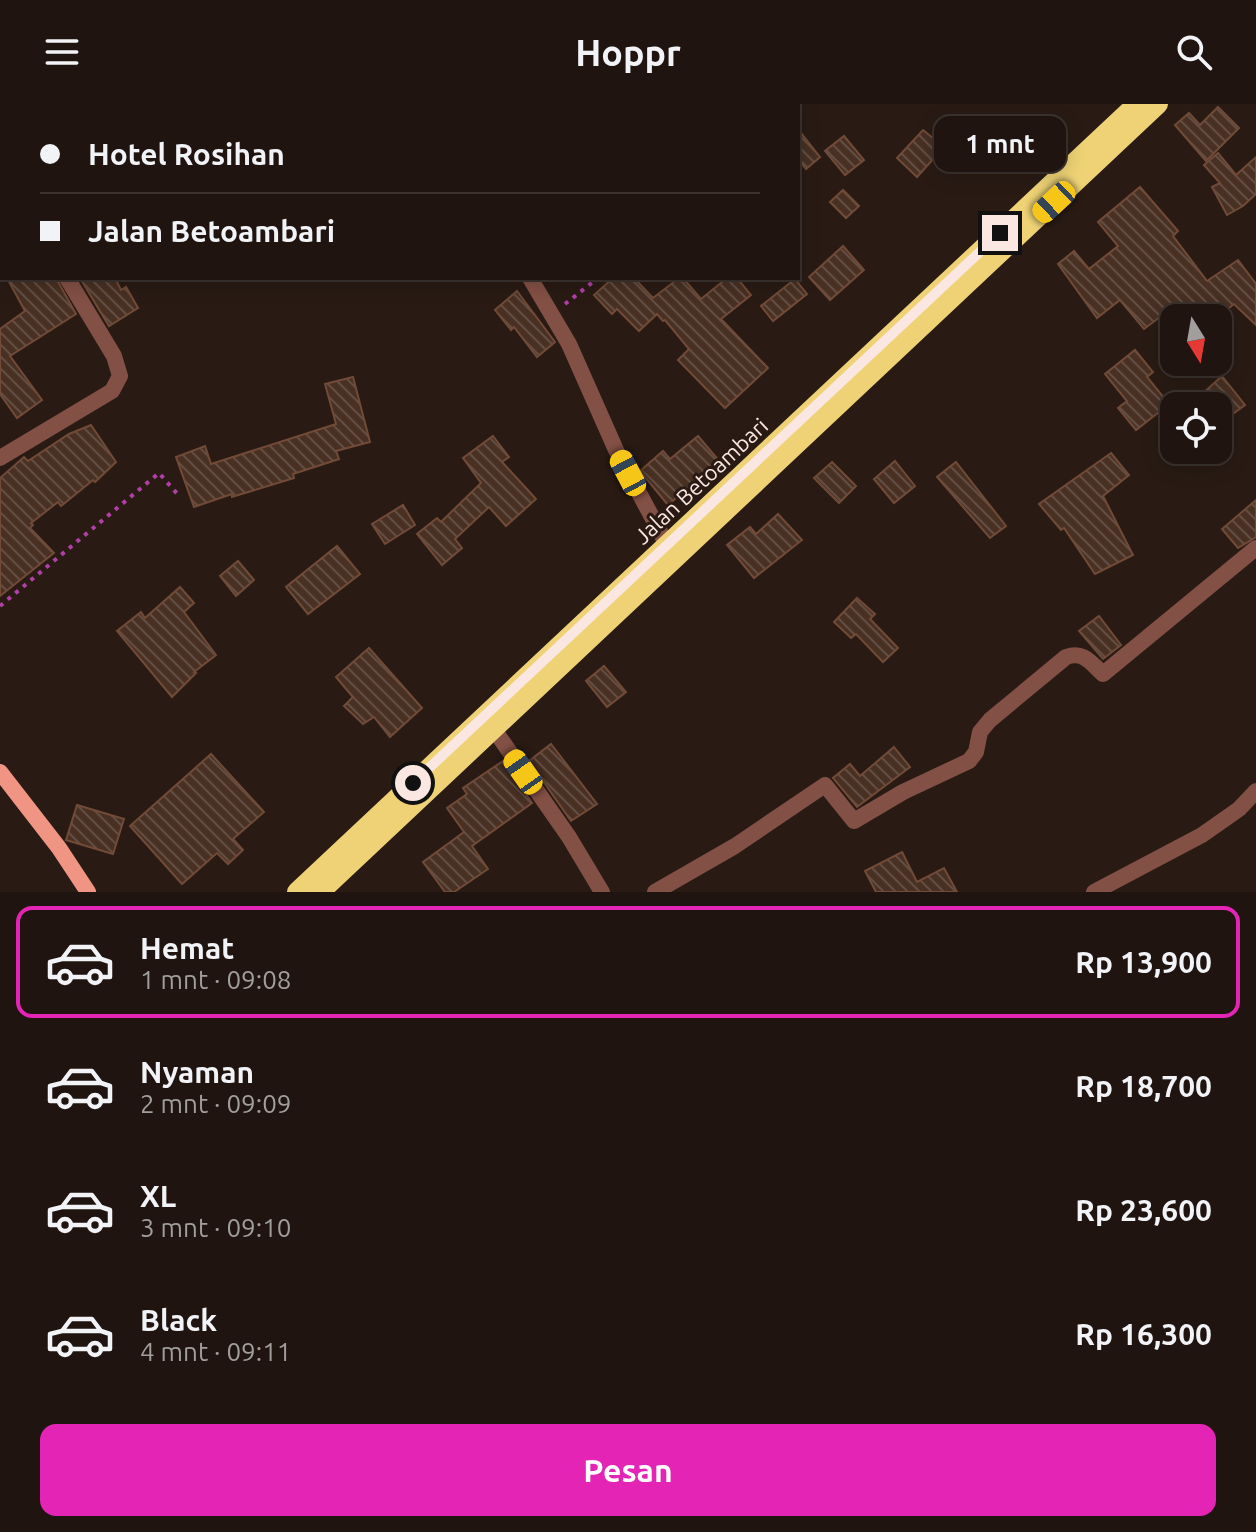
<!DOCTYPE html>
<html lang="id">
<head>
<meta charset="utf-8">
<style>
  body { margin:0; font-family:Ubuntu,sans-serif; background:#2c211d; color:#f1f3f6; height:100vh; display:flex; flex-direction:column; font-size:30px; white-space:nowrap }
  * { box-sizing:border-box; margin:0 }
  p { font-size:26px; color:#a19e9e }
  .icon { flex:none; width:44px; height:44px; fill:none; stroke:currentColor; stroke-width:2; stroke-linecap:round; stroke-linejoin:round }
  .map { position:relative; height:788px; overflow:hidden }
  .panel { display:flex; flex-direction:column; background:#1f140f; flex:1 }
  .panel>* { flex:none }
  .banner { position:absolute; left:0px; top:0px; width:800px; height:176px; box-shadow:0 4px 20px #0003,0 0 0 2px #3c332f; display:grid; align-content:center; height:176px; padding:0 40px; background:#1f140f }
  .needle { width:52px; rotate:169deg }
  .fabs { position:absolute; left:1160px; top:200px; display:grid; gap:16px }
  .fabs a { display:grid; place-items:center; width:72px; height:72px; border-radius:16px; background:#1f140f; box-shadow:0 4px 20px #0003,0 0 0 2px #3c332f; font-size:40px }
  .end { position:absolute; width:36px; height:36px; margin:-18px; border:10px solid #fbe7e1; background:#111; box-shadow:0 0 0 4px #111 }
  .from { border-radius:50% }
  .bubble { position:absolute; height:56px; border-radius:16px; background:#1f140f; box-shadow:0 4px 20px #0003,0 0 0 2px #3c332f; font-size:26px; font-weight:700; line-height:56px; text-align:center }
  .car { position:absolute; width:24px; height:48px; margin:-24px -12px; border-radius:10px; box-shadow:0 0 6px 2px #0007; background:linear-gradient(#f5c518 24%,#345 0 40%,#f5c518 0 76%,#345 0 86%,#f5c518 0) }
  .banner b { display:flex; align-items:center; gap:28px; height:76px; font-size:30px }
  .banner b+b { border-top:2px solid #3c332f }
  .banner i { width:20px; height:20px; background:#f1f3f6 }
  ul { padding:14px 0 0; list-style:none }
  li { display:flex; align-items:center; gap:24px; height:112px; margin:0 16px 12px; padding:0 24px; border:4px solid transparent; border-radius:16px }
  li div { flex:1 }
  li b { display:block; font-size:30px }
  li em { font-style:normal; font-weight:700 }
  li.on { border-color:#e424b5 }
  li>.icon { width:72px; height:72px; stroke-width:1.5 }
  .button { display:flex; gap:16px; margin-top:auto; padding:16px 40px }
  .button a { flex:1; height:92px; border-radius:16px; background:#e424b5; color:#fff; font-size:32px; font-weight:700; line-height:92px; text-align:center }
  header { display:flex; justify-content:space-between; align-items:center; height:104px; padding:0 40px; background:#1f140f; font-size:36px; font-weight:700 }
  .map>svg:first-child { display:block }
  .building { fill:url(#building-back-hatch); stroke:#714b37; stroke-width:2 }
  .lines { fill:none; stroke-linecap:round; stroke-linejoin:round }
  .path { stroke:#b040a6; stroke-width:4; stroke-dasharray:4 6; stroke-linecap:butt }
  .street { stroke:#835045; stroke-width:16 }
  .secondary { stroke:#f09583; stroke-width:16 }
  .primary { stroke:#eed275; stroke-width:20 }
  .route { stroke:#fbe7e1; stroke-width:10 }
  .labels { text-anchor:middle; stroke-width:6; stroke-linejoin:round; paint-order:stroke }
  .street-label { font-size:22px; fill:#fbe7e1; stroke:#291b14 }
</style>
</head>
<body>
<header><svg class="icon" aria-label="menu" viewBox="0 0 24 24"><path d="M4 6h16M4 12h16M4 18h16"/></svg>Hoppr<svg class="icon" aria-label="search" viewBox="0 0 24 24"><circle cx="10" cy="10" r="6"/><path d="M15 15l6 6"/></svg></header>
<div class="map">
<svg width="1256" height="788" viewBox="0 0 1256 788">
  <defs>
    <pattern id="building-back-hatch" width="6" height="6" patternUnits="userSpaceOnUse" patternTransform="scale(2)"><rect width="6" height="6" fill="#483023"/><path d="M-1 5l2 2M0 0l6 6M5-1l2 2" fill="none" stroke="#634e43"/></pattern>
  </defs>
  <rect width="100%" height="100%" fill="#291b14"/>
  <g class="building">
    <path d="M 1218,3 L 1239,24 L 1206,57 L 1175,21 L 1189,9 L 1200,21 Z"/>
    <path d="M 798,25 L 820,53 L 806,65 L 798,55 Z"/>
    <path d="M 923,26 L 944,43 L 917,73 L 897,54 Z"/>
    <path d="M 844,32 L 864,56 L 845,71 L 825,47 Z"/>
    <path d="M 1218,49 L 1236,71 L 1256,53 L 1256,90 L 1243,102 L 1227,111 L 1212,83 L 1220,79 L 1204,61 Z"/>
    <path d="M 1140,83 L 1178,127 L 1173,132 L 1207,177 L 1238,156 L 1256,180 L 1256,221 L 1234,200 L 1217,214 L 1174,214 L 1168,207 L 1144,225 L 1120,196 L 1097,214 L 1058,160 L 1074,147 L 1089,165 L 1118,142 L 1098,118 Z"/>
    <path d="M 843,86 L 859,102 L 846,114 L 830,98 Z"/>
    <path d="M 843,142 L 864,166 L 830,196 L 809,173 Z"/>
    <path d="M 7,174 L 56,174 L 76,210 L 10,252 L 42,296 L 17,314 L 0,290 L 0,225 L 25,207 Z"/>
    <path d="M 80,174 L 115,174 L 121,186 L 126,183 L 138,204 L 109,222 Z"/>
    <path d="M 613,174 L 634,174 L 653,194 L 679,174 L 683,174 L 701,195 L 727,174 L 737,174 L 751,191 L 721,215 L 768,264 L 725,304 L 678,256 L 689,245 L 665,216 L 663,217 L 657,210 L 639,227 L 617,205 L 612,210 L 594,191 Z"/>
    <path d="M 795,175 L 807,190 L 773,217 L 761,202 Z"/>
    <path d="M 517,187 L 555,238 L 537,253 L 514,223 L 511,226 L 495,206 Z"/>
    <path d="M 1135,246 L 1153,268 L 1147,273 L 1169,300 L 1136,326 L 1118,304 L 1127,297 L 1105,270 Z"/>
    <path d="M 1222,272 L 1245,301 L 1223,317 L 1218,310 L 1218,302 L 1212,302 L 1202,290 Z"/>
    <path d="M 353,273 L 370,338 L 336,347 L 339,355 L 293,370 L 294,374 L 232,393 L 232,390 L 194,403 L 176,353 L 205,342 L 211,360 L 336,320 L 325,280 Z"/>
    <path d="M 91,321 L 116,358 L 95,378 L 93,376 L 61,402 L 58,398 L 31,419 L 33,421 L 30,424 L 54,449 L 0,492 L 0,374 L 24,353 L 28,357 L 69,330 Z"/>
    <path d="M 493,332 L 509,353 L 502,358 L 536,395 L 506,422 L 489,403 L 455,435 L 462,444 L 442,461 L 417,430 L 437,414 L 441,418 L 481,379 L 463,354 Z"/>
    <path d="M 698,332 L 721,359 L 705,372 L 703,370 L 668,401 L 640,367 L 663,347 L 670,355 Z"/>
    <path d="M 1111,349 L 1129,371 L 1103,392 L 1133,451 L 1095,470 L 1064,424 L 1061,426 L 1039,400 Z"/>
    <path d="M 895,357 L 915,382 L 894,399 L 874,375 Z"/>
    <path d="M 832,358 L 856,382 L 839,399 L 814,374 Z"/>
    <path d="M 956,358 L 1006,422 L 990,434 L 937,373 Z"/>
    <path d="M 1256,396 L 1256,433 L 1238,444 L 1222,425 Z"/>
    <path d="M 403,401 L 415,421 L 385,440 L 372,420 Z"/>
    <path d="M 778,410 L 802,436 L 754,474 L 727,441 L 750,423 L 756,430 Z"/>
    <path d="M 337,442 L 360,470 L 308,510 L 286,483 Z"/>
    <path d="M 238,457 L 254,476 L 236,492 L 220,472 Z"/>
    <path d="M 180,483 L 194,499 L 184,508 L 216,551 L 194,568 L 196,569 L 172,593 L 117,527 L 141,508 L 145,514 Z"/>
    <path d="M 857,494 L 875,510 L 870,515 L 898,544 L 883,558 L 856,530 L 851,534 L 834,518 Z"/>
    <path d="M 1099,512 L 1121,541 L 1103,555 L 1079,527 Z"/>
    <path d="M 369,544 L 422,604 L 390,633 L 374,613 L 363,620 L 344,602 L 353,593 L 336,573 Z"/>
    <path d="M 604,562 L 626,588 L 607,603 L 586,577 Z"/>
    <path d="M 551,640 L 597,700 L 571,717 L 529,657 Z"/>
    <path d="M 894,643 L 910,663 L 857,703 L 833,674 L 850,660 L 860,672 Z"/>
    <path d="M 211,650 L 264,708 L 233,735 L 243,746 L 228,760 L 217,749 L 182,780 L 130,722 Z"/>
    <path d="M 503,657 L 532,699 L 472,742 L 488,765 L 454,788 L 445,788 L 423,758 L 464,728 L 447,704 L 467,690 L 463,684 Z"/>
    <path d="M 77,701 L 124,715 L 113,750 L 66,736 Z"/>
    <path d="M 902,748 L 917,778 L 944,764 L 957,788 L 876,788 L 865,767 Z"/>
  </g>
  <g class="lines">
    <g class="path">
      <path d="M 793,2 L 796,0"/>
      <path d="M 565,200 L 598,174"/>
      <path d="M 0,502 L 159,369 L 180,393"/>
    </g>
    <g class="street">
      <path d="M 432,0 L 433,2"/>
      <path d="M 321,2 L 323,0"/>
      <path d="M 530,174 L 569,240 L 616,346 L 667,441"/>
      <path d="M 0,354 L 112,287 L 120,272 L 114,252 L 67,174"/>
      <path d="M 493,624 L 569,733 L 602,788"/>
      <path d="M 655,788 L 735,742 L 825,681 L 854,717 L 903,688 L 969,657 L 976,648 L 980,628 L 990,616 L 1066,553 C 1084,547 1090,558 1103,570 L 1256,444"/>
      <path d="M 1094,788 L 1202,731 L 1239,705 L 1256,687"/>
    </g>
    <path class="secondary" d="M 0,668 L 59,744 L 88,788"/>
    <g class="primary">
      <path d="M 297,788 L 1137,0"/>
      <path d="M 320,788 L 1158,0"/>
    </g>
  </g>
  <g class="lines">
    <path class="route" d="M 413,679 L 1000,129"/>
  </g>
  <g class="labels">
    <g class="street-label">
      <text transform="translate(701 377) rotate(-43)" y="8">Jalan Betoambari</text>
    </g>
  </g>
</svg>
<div class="fabs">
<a><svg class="needle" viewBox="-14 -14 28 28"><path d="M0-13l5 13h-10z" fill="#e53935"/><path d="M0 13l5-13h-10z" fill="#a19e9e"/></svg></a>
<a><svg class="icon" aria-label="locate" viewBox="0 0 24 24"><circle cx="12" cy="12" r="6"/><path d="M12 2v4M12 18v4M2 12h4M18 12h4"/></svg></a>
</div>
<i class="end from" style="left:413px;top:679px"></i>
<i class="end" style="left:1000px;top:129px"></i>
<div class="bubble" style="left:934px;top:12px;width:132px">1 mnt</div>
<i class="car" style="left:1054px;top:98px;rotate:227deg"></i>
<i class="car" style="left:628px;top:369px;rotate:332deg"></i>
<i class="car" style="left:523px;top:668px;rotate:325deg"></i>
<div class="banner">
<b><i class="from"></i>Hotel Rosihan</b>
<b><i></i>Jalan Betoambari</b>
</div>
</div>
<section class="panel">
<ul>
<li class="on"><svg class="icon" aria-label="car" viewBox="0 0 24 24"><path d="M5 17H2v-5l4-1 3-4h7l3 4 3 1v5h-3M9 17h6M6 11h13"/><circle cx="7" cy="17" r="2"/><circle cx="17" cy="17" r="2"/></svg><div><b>Hemat</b><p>1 mnt · 09:08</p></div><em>Rp 13,900</em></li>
<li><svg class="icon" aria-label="car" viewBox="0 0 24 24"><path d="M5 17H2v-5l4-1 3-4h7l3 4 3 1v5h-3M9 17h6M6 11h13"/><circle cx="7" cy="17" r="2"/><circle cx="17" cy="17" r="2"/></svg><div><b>Nyaman</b><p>2 mnt · 09:09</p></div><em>Rp 18,700</em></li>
<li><svg class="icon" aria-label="car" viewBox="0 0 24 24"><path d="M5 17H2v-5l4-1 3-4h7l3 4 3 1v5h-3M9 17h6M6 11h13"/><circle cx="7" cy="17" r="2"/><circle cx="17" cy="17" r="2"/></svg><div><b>XL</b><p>3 mnt · 09:10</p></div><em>Rp 23,600</em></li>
<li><svg class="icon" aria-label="car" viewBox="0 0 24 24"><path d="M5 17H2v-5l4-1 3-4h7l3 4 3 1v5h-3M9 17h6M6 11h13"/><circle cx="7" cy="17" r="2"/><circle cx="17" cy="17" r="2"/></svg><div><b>Black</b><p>4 mnt · 09:11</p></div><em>Rp 16,300</em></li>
</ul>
<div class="button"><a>Pesan</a></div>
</section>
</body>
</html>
